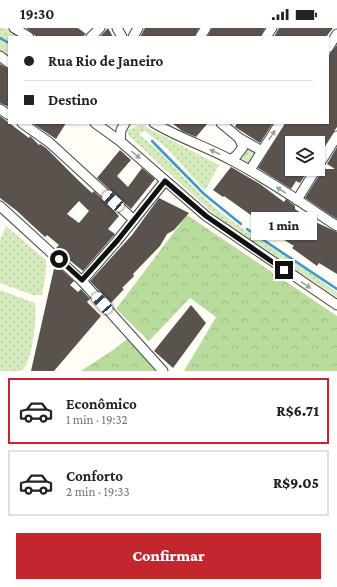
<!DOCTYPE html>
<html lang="pt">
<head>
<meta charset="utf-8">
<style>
  body { margin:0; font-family:"Crimson Pro",serif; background:#f2f2f2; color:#222; height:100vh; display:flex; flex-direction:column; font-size:15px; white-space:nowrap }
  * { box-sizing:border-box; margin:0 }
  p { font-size:13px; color:#767676 }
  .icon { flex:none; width:22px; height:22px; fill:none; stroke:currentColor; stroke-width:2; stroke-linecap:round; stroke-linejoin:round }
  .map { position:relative; height:343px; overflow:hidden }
  .details { display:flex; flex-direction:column; background:#fff; flex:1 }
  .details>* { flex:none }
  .top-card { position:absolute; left:8px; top:8px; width:321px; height:88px; border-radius:0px; box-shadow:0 1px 3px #0004; display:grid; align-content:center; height:88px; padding:0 16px; background:#fff }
  .fabs { position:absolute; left:285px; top:108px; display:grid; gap:8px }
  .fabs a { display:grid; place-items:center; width:40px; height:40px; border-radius:0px; background:#fff; box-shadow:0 1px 3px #0004; font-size:20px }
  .end { position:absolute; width:18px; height:18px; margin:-9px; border:5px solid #111; background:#fff; box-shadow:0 0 0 2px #fff }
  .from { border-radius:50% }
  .bubble { position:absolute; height:28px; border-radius:0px; background:#fff; box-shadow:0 1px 3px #0004; font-size:13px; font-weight:800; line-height:28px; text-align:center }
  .car { position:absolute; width:12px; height:24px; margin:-12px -6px; border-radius:5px; box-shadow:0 0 3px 1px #0007; background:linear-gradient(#fff 24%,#345 0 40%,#fff 0 76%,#345 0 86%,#fff 0) }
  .top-card b { display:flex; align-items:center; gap:14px; height:38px; font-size:15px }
  .top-card b+b { border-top:1px solid #e0e0e0 }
  .top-card i { width:10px; height:10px; background:#222 }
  ul { padding:7px 0 0; list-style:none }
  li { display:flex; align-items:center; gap:12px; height:66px; margin:0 8px 6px; padding:0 8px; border:2px solid #e0e0e0; border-radius:0px }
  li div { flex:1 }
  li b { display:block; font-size:15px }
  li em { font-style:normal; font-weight:800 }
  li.active { border-color:#c4262e }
  li>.icon { width:36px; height:36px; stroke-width:1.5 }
  .primary-button { display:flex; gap:8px; margin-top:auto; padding:8px 16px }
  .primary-button a { flex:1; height:46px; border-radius:0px; background:#c4262e; color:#fff; font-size:16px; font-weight:800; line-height:46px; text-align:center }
  .status { display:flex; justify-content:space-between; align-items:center; height:28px; padding:0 20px; background:#fff; direction:ltr }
  .status svg { height:11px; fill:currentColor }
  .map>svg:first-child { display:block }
  .grass { fill:url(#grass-dots) }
  .forest { fill:url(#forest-crowns) }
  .park { fill:url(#park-tufts) }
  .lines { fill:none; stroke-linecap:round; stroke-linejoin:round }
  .stream { stroke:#3f96cf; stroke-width:2.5 }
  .building { fill:#5a524d; fill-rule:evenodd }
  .minor-casing { stroke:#444; stroke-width:11 }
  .minor { stroke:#fff; stroke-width:9 }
  .oneway { fill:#a0a0a0 }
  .route { stroke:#111; stroke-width:5 }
</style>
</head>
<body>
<div class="status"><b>19:30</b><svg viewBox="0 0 49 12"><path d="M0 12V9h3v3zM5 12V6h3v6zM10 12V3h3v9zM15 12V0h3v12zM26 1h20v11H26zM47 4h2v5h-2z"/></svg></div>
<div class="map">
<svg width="337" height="343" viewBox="0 0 337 343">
  <defs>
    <pattern id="grass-dots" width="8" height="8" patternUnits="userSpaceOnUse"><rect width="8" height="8" fill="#d5ebbd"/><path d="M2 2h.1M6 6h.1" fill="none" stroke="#b6c8a1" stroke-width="1.8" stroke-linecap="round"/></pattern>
    <pattern id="forest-crowns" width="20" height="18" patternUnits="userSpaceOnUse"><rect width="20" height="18" fill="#b9dc9c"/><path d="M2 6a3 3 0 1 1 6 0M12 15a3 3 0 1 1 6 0" fill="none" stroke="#9ebc85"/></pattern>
    <pattern id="park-tufts" width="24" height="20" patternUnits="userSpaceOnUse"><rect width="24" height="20" fill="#d5ebbd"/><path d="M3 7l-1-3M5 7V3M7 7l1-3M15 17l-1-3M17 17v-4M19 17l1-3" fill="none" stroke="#b6c8a1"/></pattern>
  </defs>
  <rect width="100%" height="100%" fill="#fffdf5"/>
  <g class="grass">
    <path d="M 0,0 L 6,0 L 20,9 L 9,9 L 9,29 L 0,23 Z"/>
    <path d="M 142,97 L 219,137 L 205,163 L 168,121 L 145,103 L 138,106 C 167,126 186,155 213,178 C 244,204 280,223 313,246 C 322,252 329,259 337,265 L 337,269 L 220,192 L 128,107 L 127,102 Z"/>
    <path d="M 6,198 L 46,232 L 46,243 L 42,267 L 33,267 L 0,255 L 0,212 Z"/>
    <path d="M 0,262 L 35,275 C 37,287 33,339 20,343 L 0,343 Z"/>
  </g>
  <g class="forest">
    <path d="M 187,187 L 337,288 L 337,343 L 184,343 L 216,289 L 190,270 L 149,313 L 116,281 Z"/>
    <path d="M 129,310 L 156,343 L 81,343 L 113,322 Z"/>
  </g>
  <path class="park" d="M 245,119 L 256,125 L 248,138 L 238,131 Z"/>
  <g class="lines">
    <g class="stream">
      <path d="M 0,10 L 9,15"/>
      <path d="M 152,113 L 204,166 L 241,196"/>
      <path d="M 247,201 L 337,261"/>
    </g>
  </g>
  <g class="building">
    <path d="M 26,0 L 78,0 L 86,6 L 82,9 L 37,9 Z"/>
    <path d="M 108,0 L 113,9 L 100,9 Z"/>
    <path d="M 145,0 L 199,0 L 194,9 L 140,9 Z"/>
    <path d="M 212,0 L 265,0 L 260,9 L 207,9 Z"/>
    <path d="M 279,0 L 333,0 L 326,9 L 274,9 Z"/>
    <path d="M 337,17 L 337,99 L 318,127 L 318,115 L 292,115 L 292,141 L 309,141 L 300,155 L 296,153 L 291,161 L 258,140 L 286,95 L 328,95 L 328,28 Z"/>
    <path d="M 0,36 L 9,41 L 9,79 L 0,75 Z"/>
    <path d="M 0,88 L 29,110 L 30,108 L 39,117 L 40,116 L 46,120 L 78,152 L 92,165 L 94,163 L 119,188 L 108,201 L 115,206 L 83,243 L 58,223 L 56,220 L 59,217 L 47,207 L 45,209 L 17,183 L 0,170 ZM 79,173 L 89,183 L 79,195 L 67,186 Z"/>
    <path d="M 32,95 L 66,95 L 56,111 Z"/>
    <path d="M 172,95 L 208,95 L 196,109 L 182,103 Z"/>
    <path d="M 237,95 L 273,95 L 260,115 L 235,99 Z"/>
    <path d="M 337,119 L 337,191 L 305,170 L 323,141 L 335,141 L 327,136 Z"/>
    <path d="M 120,122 L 131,132 L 117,148 L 128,159 L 142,140 L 155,151 L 131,181 L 97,150 Z"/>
    <path d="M 231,139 L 260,156 L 284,174 L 286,171 L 295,178 L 295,181 L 311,192 L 337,204 L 337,246 L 319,235 L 317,238 L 292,220 L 294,218 L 281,210 L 283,206 L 255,190 L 224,168 L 223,169 L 213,162 Z"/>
    <path d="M 159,170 L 189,185 L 174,202 L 167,206 L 160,218 L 133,246 L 134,248 L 122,260 L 124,261 L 111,275 L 90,253 L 132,207 Z"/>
    <path d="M 55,236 L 74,253 L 70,257 L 78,264 L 81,261 L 90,271 L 87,274 L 101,288 L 54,343 L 31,343 Z"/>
    <path d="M 191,277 L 206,295 L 173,340 L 154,323 Z"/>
  </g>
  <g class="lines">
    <defs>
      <g id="minor">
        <path d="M 14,0 L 29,9"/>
        <path d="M 117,0 L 122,9"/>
        <path d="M 91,9 L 100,0"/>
        <path d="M 133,9 L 138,0"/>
        <path d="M 200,9 L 206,0"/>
        <path d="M 266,9 L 272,0"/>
        <path d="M 328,20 L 337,6"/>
        <path d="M 0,28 L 9,35"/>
        <path d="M 0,81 L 9,87"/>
        <path d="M 22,95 L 50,115 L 134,192"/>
        <path d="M 95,95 L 120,113 L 206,188 L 337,277"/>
        <path d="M 154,95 C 179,110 205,118 231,132 C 268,151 302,175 337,198"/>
        <path d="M 221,95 L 239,110 L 262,123"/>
        <path d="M 120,113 L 121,102 L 125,95"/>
        <path d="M 231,132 L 237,127 L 243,119 L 239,110"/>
        <path d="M 318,138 L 337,108"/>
        <path d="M 250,142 L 280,95"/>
        <path d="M 297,172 L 316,141"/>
        <path d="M 0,178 L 82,253 L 163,343"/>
        <path d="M 82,253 L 117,213 L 165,153"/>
      </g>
    </defs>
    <use href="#minor" class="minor-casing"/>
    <use href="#minor" class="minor"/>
  </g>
  <defs><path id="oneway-solid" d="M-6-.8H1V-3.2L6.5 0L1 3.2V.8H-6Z"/></defs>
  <g class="oneway">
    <use href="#oneway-solid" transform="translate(272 107) rotate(-57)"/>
    <use href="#oneway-solid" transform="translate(215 124) rotate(-156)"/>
    <use href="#oneway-solid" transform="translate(136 127) rotate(41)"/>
    <use href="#oneway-solid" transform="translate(281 162) rotate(-148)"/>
    <use href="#oneway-solid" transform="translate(306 257) rotate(34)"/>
  </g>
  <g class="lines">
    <path class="route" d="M 59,231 L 82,252 L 117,213 L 165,153 L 206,188 L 284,242"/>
  </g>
</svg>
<div class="fabs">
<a><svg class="icon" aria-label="layers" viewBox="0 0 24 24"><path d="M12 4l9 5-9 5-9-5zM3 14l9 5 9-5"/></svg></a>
</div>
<i class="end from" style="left:59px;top:231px"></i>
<i class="end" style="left:284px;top:242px"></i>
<div class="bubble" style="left:251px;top:184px;width:66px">1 min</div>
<i class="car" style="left:113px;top:173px;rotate:312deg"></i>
<i class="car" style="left:102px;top:275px;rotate:318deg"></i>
<div class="top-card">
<b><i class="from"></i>Rua Rio de Janeiro</b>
<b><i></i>Destino</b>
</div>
</div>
<section class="details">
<ul>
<li class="active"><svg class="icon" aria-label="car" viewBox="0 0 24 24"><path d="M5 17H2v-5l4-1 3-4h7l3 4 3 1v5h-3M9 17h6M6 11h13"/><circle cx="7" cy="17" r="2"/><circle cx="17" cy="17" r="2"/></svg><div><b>Econômico</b><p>1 min · 19:32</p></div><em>R$6.71</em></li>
<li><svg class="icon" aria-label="car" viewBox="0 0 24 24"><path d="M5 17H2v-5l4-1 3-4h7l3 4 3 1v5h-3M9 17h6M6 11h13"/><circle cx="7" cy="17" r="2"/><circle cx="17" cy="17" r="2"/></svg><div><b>Conforto</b><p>2 min · 19:33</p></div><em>R$9.05</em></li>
</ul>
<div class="primary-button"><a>Confirmar</a></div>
</section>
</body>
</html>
